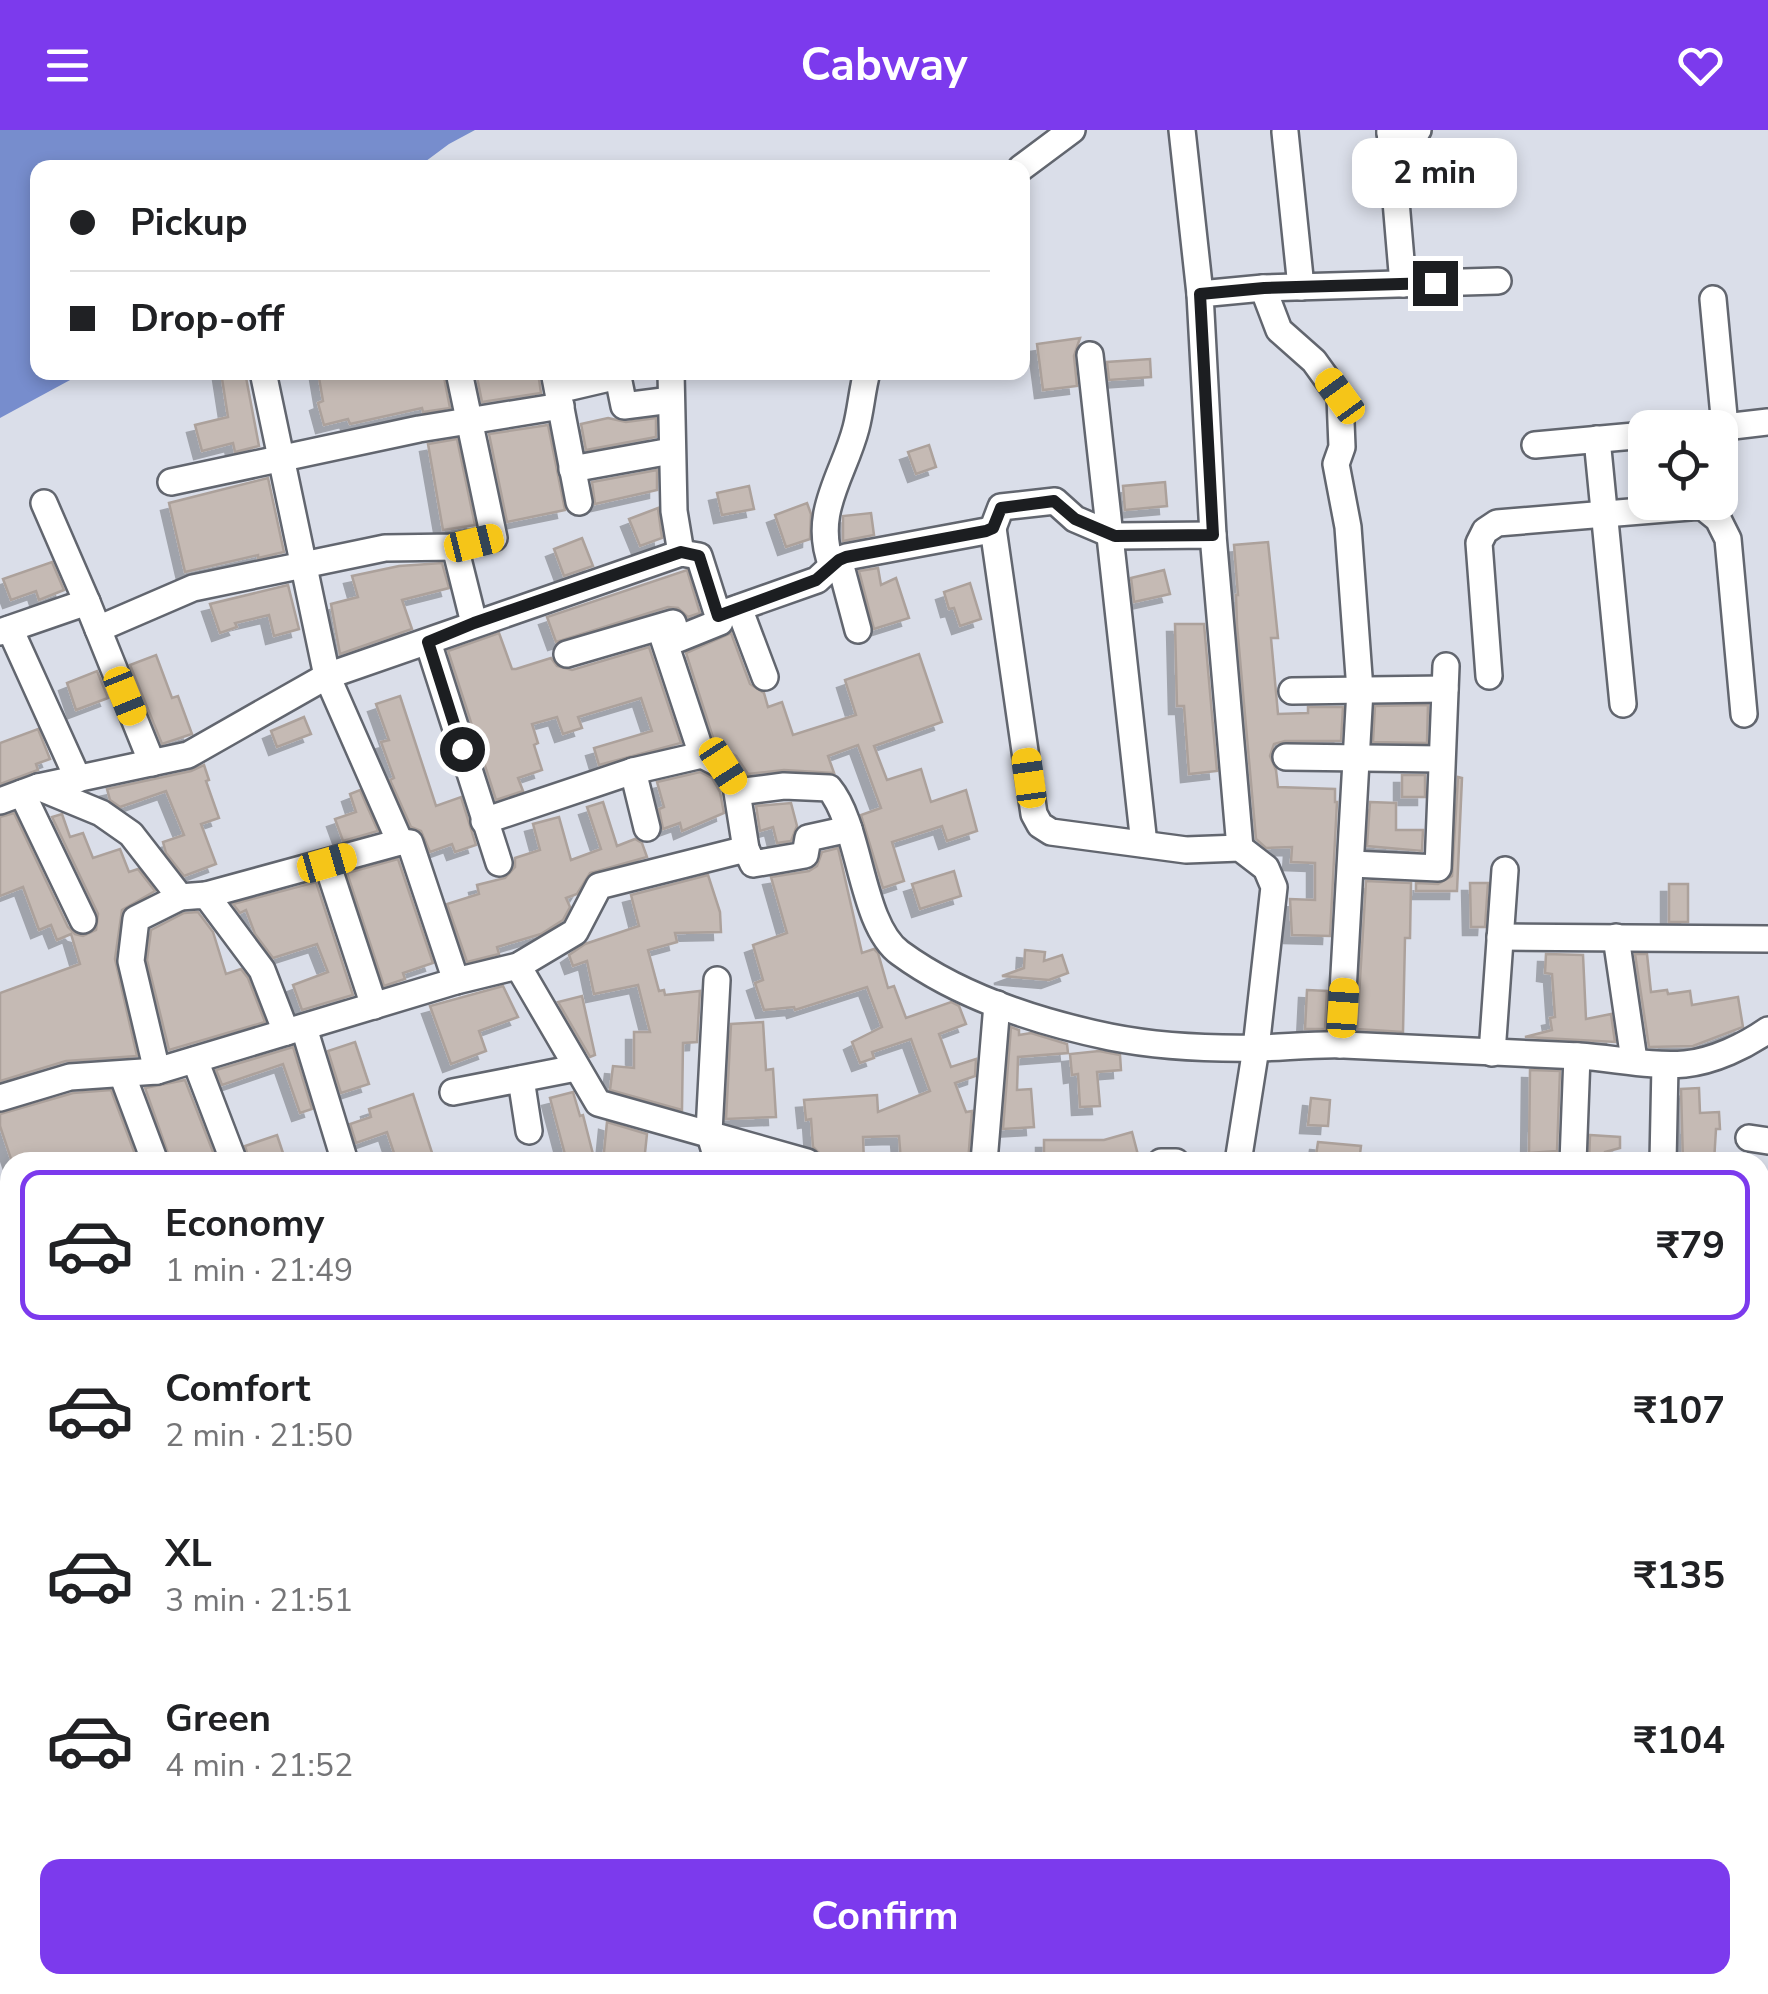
<!DOCTYPE html>
<html lang="en">
<head>
<meta charset="utf-8">
<style>
  body { margin:0; font-family:"Nunito Sans",sans-serif; background:#f2f2f2; color:#202124; height:100vh; display:flex; flex-direction:column; font-size:38px; white-space:nowrap }
  * { box-sizing:border-box; margin:0 }
  p { font-size:32px; color:#757577 }
  .icon { flex:none; width:55px; height:55px; fill:none; stroke:currentColor; stroke-width:2; stroke-linecap:round; stroke-linejoin:round }
  .map { position:relative; flex:1; overflow:hidden }
  .panel { position:absolute; left:0px; top:1022px; width:1770px; height:842px; display:flex; flex-direction:column; background:#fff; border-radius:30px 30px 0 0; box-shadow:0 5px 15px #0003 }
  .panel>* { flex:none }
  .guide { position:absolute; left:30px; top:30px; width:1000px; height:220px; border-radius:20px; box-shadow:0 5px 15px #0003; display:grid; align-content:center; height:220px; padding:0 40px; background:#fff }
  .tools { position:absolute; left:1628px; top:280px; display:grid; gap:20px }
  .tools a { display:grid; place-items:center; width:110px; height:110px; border-radius:20px; background:#fff; box-shadow:0 5px 15px #0003; font-size:50px }
  .end { position:absolute; width:45px; height:45px; margin:-22px; border:12px solid #1c1e21; background:#fff; box-shadow:0 0 0 5px #fff }
  .from { border-radius:50% }
  .bubble { position:absolute; height:70px; border-radius:20px; background:#fff; box-shadow:0 5px 15px #0003; font-size:32px; font-weight:700; line-height:70px; text-align:center }
  .car { position:absolute; width:30px; height:60px; margin:-30px -15px; border-radius:12px; box-shadow:0 0 8px 2px #0007; background:linear-gradient(#f5c518 24%,#345 0 40%,#f5c518 0 76%,#345 0 86%,#f5c518 0) }
  .guide b { display:flex; align-items:center; gap:35px; height:95px; font-size:38px }
  .guide b+b { border-top:2px solid #e0e0e0 }
  .guide i { width:25px; height:25px; background:#202124 }
  ul { padding:18px 0 0; list-style:none }
  li { display:flex; align-items:center; gap:30px; height:150px; margin:0 20px 15px; padding:0 20px; border:5px solid transparent; border-radius:20px }
  li div { flex:1 }
  li b { display:block; font-size:38px }
  li em { font-style:normal; font-weight:700 }
  li.active { border-color:#7c3aed }
  li>.icon { width:90px; height:90px; stroke-width:1.5 }
  .button { display:flex; gap:20px; margin-top:auto; padding:20px 40px }
  .button a { flex:1; height:115px; border-radius:20px; background:#7c3aed; color:#fff; font-size:40px; font-weight:700; line-height:115px; text-align:center }
  header { display:flex; justify-content:space-between; align-items:center; height:130px; padding:0 40px; background:#7c3aed; color:#fff; font-size:45px; font-weight:700 }
  .map>svg:first-child { display:block }
  .water { fill:#778dcd }
  .building { fill:#c5bab4; stroke:#aca19b; stroke-width:2.5; filter:url(#shadow) }
  .lines { fill:none; stroke-linecap:round; stroke-linejoin:round }
  .minor-casing { stroke:#62666f; stroke-width:30 }
  .minor { stroke:#fff; stroke-width:25 }
  .route { stroke:#1c1e21; stroke-width:12 }
</style>
</head>
<body>
<header><svg class="icon" aria-label="menu" viewBox="0 0 24 24"><path d="M4 6h16M4 12h16M4 18h16"/></svg>Cabway<svg class="icon" aria-label="heart" viewBox="0 0 24 24"><path d="M12 20l-8-8c-3-5 5-10 8-4 3-6 11-1 8 4z"/></svg></header>
<div class="map">
<svg width="1768" height="1864" viewBox="0 0 1768 1864">
  <defs>
    <filter id="shadow"><feDropShadow dx="-8" dy="8" stdDeviation="0" flood-color="#0004"/></filter>
  </defs>
  <rect width="100%" height="100%" fill="#dadee9"/>
  <path class="water" d="M 0,0 L 475,0 L 449,14 L 418,37 L 38,38 L 38,242 L 83,243 L 0,288 Z"/>
  <g class="building">
    <path d="M 1080,208 L 1074,226 L 1077,256 L 1043,260 L 1037,214 Z"/>
    <path d="M 1150,229 L 1151,247 L 1109,250 L 1107,232 Z"/>
    <path d="M 221,242 L 245,242 L 259,316 L 235,322 L 233,313 L 202,321 L 195,295 L 228,287 Z"/>
    <path d="M 318,242 L 443,242 L 450,278 L 423,282 L 422,278 L 350,294 L 348,289 L 324,295 L 318,273 L 323,271 Z"/>
    <path d="M 476,242 L 504,242 L 505,246 L 538,242 L 541,263 L 482,272 Z"/>
    <path d="M 608,288 L 626,292 L 656,288 L 656,307 L 586,320 L 581,294 Z"/>
    <path d="M 548,295 L 565,380 L 507,392 L 489,304 Z"/>
    <path d="M 457,309 L 475,395 L 443,400 L 428,314 Z"/>
    <path d="M 929,315 L 936,337 L 916,344 L 908,322 Z"/>
    <path d="M 657,340 L 657,360 L 595,374 L 592,352 Z"/>
    <path d="M 268,348 L 284,422 L 258,428 L 258,425 L 185,442 L 169,373 Z"/>
    <path d="M 1165,352 L 1167,376 L 1125,380 L 1123,356 Z"/>
    <path d="M 749,356 L 754,379 L 722,385 L 717,363 Z"/>
    <path d="M 807,373 L 811,384 L 810,409 L 786,417 L 775,385 Z"/>
    <path d="M 658,378 L 662,408 L 640,416 L 629,389 Z"/>
    <path d="M 871,383 L 874,405 L 843,411 L 843,386 Z"/>
    <path d="M 582,408 L 593,436 L 564,446 L 554,419 Z"/>
    <path d="M 1268,412 L 1278,508 L 1271,508 L 1278,584 L 1308,583 L 1308,577 L 1343,577 L 1341,611 L 1285,611 L 1274,614 L 1270,626 L 1276,640 L 1278,657 L 1335,659 L 1335,672 L 1337,672 L 1330,806 L 1292,805 L 1290,769 L 1315,770 L 1315,733 L 1291,732 L 1292,717 L 1266,718 L 1256,709 L 1237,495 L 1236,465 L 1238,465 L 1234,415 Z"/>
    <path d="M 52,432 L 64,460 L 39,470 L 36,461 L 11,470 L 3,449 Z"/>
    <path d="M 442,433 L 449,458 L 402,470 L 412,499 L 340,524 L 331,474 L 358,467 L 352,446 L 399,436 Z"/>
    <path d="M 878,438 L 881,455 L 896,448 L 909,488 L 874,499 L 859,441 Z"/>
    <path d="M 687,440 L 700,483 L 688,487 L 678,478 L 668,477 L 556,512 L 547,487 Z"/>
    <path d="M 1164,440 L 1170,464 L 1134,472 L 1131,448 Z"/>
    <path d="M 970,453 L 981,489 L 960,496 L 954,478 L 949,479 L 944,462 Z"/>
    <path d="M 288,455 L 299,499 L 274,506 L 269,485 L 235,493 L 237,497 L 220,503 L 210,474 Z"/>
    <path d="M 1175,494 L 1204,494 L 1217,641 L 1189,644 L 1184,576 L 1177,576 Z"/>
    <path d="M 499,503 L 512,539 L 516,539 L 551,528 L 557,536 L 572,540 L 649,517 L 681,613 L 599,635 L 594,618 L 652,601 L 641,568 L 578,587 L 582,598 L 563,604 L 557,587 L 532,594 L 538,613 L 534,615 L 542,640 L 518,648 L 523,661 L 496,670 L 448,521 Z"/>
    <path d="M 731,503 L 750,554 L 764,563 L 768,577 L 782,572 L 793,605 L 856,585 L 845,550 L 919,524 L 942,592 L 874,616 L 887,650 L 921,639 L 931,672 L 966,660 L 977,701 L 947,711 L 942,696 L 892,712 L 904,751 L 883,758 L 861,685 L 881,678 L 858,615 L 828,626 L 834,643 L 784,640 L 748,644 L 736,626 L 715,614 L 686,523 Z"/>
    <path d="M 156,525 L 172,568 L 178,566 L 192,604 L 162,614 L 130,535 Z"/>
    <path d="M 97,541 L 108,568 L 76,580 L 67,553 Z"/>
    <path d="M 400,566 L 436,676 L 461,667 L 476,715 L 455,722 L 452,714 L 430,722 L 421,701 L 411,697 L 390,650 L 394,648 L 381,612 L 389,610 L 376,574 Z"/>
    <path d="M 1428,575 L 1427,613 L 1373,612 L 1375,576 Z"/>
    <path d="M 304,587 L 311,604 L 277,617 L 271,601 Z"/>
    <path d="M 38,599 L 50,629 L 36,634 L 38,640 L 0,654 L 0,613 Z"/>
    <path d="M 204,635 L 209,650 L 206,651 L 219,688 L 201,694 L 216,734 L 184,746 L 166,723 L 163,712 L 184,705 L 166,661 L 120,677 L 110,670 L 107,659 L 191,641 Z"/>
    <path d="M 700,642 L 712,648 L 720,662 L 724,683 L 682,701 L 680,693 L 663,699 L 659,679 L 664,677 L 657,652 Z"/>
    <rect x="1402" y="645" width="23" height="22"/>
    <path d="M 1458,647 L 1462,648 L 1457,761 L 1416,761 L 1416,753 L 1438,754 L 1452,746 Z"/>
    <path d="M 360,660 L 378,701 L 343,711 L 335,689 L 356,682 L 350,664 Z"/>
    <path d="M 603,672 L 617,716 L 635,709 L 642,713 L 647,727 L 590,743 L 577,764 L 566,768 L 570,777 L 563,790 L 541,804 L 497,817 L 499,824 L 467,832 L 447,774 L 479,764 L 477,755 L 505,748 L 515,737 L 515,728 L 540,720 L 533,694 L 559,687 L 571,730 L 601,719 L 587,677 Z"/>
    <path d="M 1370,672 L 1396,673 L 1396,700 L 1423,700 L 1422,721 L 1367,716 Z"/>
    <path d="M 791,673 L 797,696 L 791,711 L 777,713 L 773,697 L 760,701 L 756,676 Z"/>
    <path d="M 14,683 L 68,797 L 75,804 L 83,806 L 96,800 L 98,784 L 52,687 L 62,684 L 70,707 L 83,703 L 93,728 L 120,719 L 129,742 L 138,739 L 155,761 L 122,780 L 115,829 L 137,926 L 66,931 L 0,951 L 0,863 L 80,834 L 71,804 L 57,810 L 51,795 L 39,800 L 23,757 L 0,766 L 0,687 Z"/>
    <path d="M 838,718 L 862,823 L 874,819 L 878,823 L 888,858 L 894,856 L 906,888 L 951,872 L 959,876 L 966,894 L 939,904 L 951,937 L 976,929 L 975,946 L 955,953 L 966,982 L 972,981 L 968,1032 L 951,1032 L 951,1027 L 901,1032 L 899,1006 L 863,1007 L 864,1032 L 848,1032 L 847,1027 L 822,1026 L 813,1017 L 811,989 L 806,990 L 804,970 L 877,965 L 878,982 L 930,961 L 911,909 L 872,922 L 874,928 L 860,933 L 852,912 L 882,897 L 867,857 L 795,880 L 794,877 L 764,880 L 755,853 L 763,850 L 753,815 L 787,803 L 771,747 L 809,741 L 817,736 L 822,722 Z"/>
    <path d="M 398,729 L 433,833 L 403,843 L 405,849 L 384,856 L 347,743 Z"/>
    <path d="M 954,741 L 961,766 L 920,779 L 912,754 Z"/>
    <path d="M 708,745 L 720,782 L 721,802 L 675,803 L 677,812 L 648,820 L 659,861 L 664,860 L 665,865 L 700,861 L 697,912 L 683,913 L 682,980 L 610,960 L 613,936 L 634,938 L 634,902 L 650,902 L 638,855 L 594,864 L 587,831 L 573,836 L 569,825 L 585,814 L 639,796 L 631,765 Z"/>
    <path d="M 1366,751 L 1411,753 L 1410,808 L 1405,808 L 1403,902 L 1357,899 Z"/>
    <path d="M 316,752 L 353,865 L 302,880 L 293,855 L 328,842 L 317,814 L 273,828 L 255,804 L 246,780 L 240,783 L 233,774 Z"/>
    <path d="M 1470,753 L 1488,753 L 1485,797 L 1471,797 Z"/>
    <rect x="1669" y="754" width="19" height="38"/>
    <path d="M 198,782 L 213,802 L 226,844 L 241,839 L 248,848 L 265,892 L 169,920 L 147,830 L 151,800 L 184,783 Z"/>
    <path d="M 1025,820 L 1045,822 L 1044,831 L 1062,825 L 1068,843 L 1049,850 L 1002,846 L 1024,838 Z"/>
    <path d="M 1546,824 L 1583,825 L 1586,889 L 1611,884 L 1615,912 L 1525,907 L 1552,900 L 1550,888 L 1555,887 L 1552,844 L 1545,843 Z"/>
    <path d="M 1635,824 L 1647,824 L 1651,862 L 1667,860 L 1668,864 L 1690,861 L 1692,875 L 1738,867 L 1743,897 L 1693,916 L 1649,917 Z"/>
    <path d="M 503,856 L 518,887 L 479,901 L 486,921 L 451,934 L 430,876 Z"/>
    <path d="M 1307,860 L 1327,861 L 1325,899 L 1305,899 Z"/>
    <path d="M 582,866 L 595,925 L 590,927 L 558,872 Z"/>
    <path d="M 763,892 L 766,940 L 773,939 L 776,987 L 726,989 L 731,894 Z"/>
    <path d="M 1011,897 L 1019,900 L 1019,905 L 1031,903 L 1067,914 L 1068,923 L 1018,927 L 1017,960 L 1031,959 L 1034,997 L 1003,999 Z"/>
    <path d="M 355,912 L 369,954 L 341,963 L 328,921 Z"/>
    <path d="M 293,917 L 312,979 L 300,983 L 283,934 L 222,955 L 216,940 Z"/>
    <path d="M 1099,921 L 1120,925 L 1121,940 L 1097,942 L 1100,976 L 1080,977 L 1078,944 L 1072,945 L 1070,924 Z"/>
    <path d="M 1530,940 L 1560,941 L 1557,1021 L 1529,1023 Z"/>
    <path d="M 185,950 L 217,1032 L 171,1032 L 145,958 Z"/>
    <path d="M 1699,958 L 1700,983 L 1719,982 L 1720,999 L 1716,999 L 1714,1032 L 1683,1032 L 1681,959 Z"/>
    <path d="M 111,960 L 138,1032 L 12,1032 L 0,996 L 0,984 L 73,963 Z"/>
    <path d="M 573,962 L 580,986 L 583,985 L 595,1032 L 567,1032 L 550,968 Z"/>
    <path d="M 413,964 L 435,1032 L 397,1032 L 387,1002 L 356,1013 L 350,994 L 371,987 L 369,979 Z"/>
    <path d="M 1311,968 L 1330,970 L 1328,996 L 1308,995 Z"/>
    <path d="M 607,992 L 647,1004 L 644,1032 L 603,1032 Z"/>
    <path d="M 1132,1002 L 1138,1025 L 1122,1030 L 1044,1032 L 1044,1010 L 1104,1010 Z"/>
    <path d="M 277,1005 L 286,1032 L 250,1032 L 245,1016 Z"/>
    <path d="M 1590,1005 L 1620,1007 L 1620,1018 L 1605,1022 L 1604,1032 L 1589,1032 Z"/>
    <path d="M 1318,1012 L 1361,1016 L 1359,1032 L 1315,1032 Z"/>
  </g>
  <g class="lines">
    <defs>
      <g id="minor">
        <path d="M 1182,0 L 1200,164"/>
        <path d="M 1390,0 L 1403,154"/>
        <path d="M 1285,2 L 1301,157"/>
        <path d="M 1390,3 L 1418,0"/>
        <path d="M 1021,38 L 1072,0"/>
        <path d="M 1263,158 L 1279,200 L 1314,231 L 1340,267 L 1342,317 L 1336,334 L 1348,397 L 1360,560 L 1340,915"/>
        <path d="M 1713,169 L 1725,297"/>
        <path d="M 1090,225 L 1144,714"/>
        <path d="M 263,242 L 327,546 L 400,712"/>
        <path d="M 554,242 L 579,372"/>
        <path d="M 617,242 L 624,276 L 671,270"/>
        <path d="M 671,242 L 674,381 L 681,423"/>
        <path d="M 867,242 C 862,260 861,279 856,298 C 844,345 811,383 832,436 L 846,427 L 986,401 L 993,398 L 1001,377 L 1055,371 L 1075,389 L 1115,406 L 1213,405 L 1240,718"/>
        <path d="M 558,260 L 618,246"/>
        <path d="M 1716,298 L 1768,292"/>
        <path d="M 1597,309 L 1623,574"/>
        <path d="M 1535,315 L 1645,305"/>
        <path d="M 572,339 L 671,321"/>
        <path d="M 171,352 L 419,299 L 561,276"/>
        <path d="M 44,373 L 87,472"/>
        <path d="M 993,398 L 1034,684 L 1040,695 L 1051,702 L 1186,720 L 1240,718 L 1266,738 L 1274,757 L 1256,918 L 1238,1032"/>
        <path d="M 1213,405 L 1200,164 L 1263,158 L 1498,151"/>
        <path d="M 455,417 L 474,493"/>
        <path d="M 839,429 L 858,500"/>
        <path d="M 739,478 L 765,547"/>
        <path d="M 718,485 L 817,450 L 832,436"/>
        <path d="M 660,498 L 702,625 L 723,636 L 736,656 L 745,661 L 784,656 L 829,658 C 861,696 860,794 900,823 C 960,867 1038,892 1110,907 C 1160,917 1210,919 1261,918 C 1289,917 1317,914 1344,915 C 1423,919 1501,922 1579,926 C 1613,928 1651,937 1685,934 C 1714,931 1745,916 1768,900"/>
        <path d="M 10,499 L 78,649"/>
        <path d="M 98,499 L 193,458 L 385,418 L 455,417 L 494,408 L 459,242"/>
        <path d="M 0,502 L 87,472 L 152,633"/>
        <path d="M 428,512 L 499,733"/>
        <path d="M 1489,546 L 1479,413 L 1485,401 L 1497,393 L 1702,376 L 1718,389 L 1728,409 L 1744,584"/>
        <path d="M 1292,561 L 1445,559"/>
        <path d="M 1286,627 L 1441,629"/>
        <path d="M 633,641 L 647,698"/>
        <path d="M 736,656 L 746,719"/>
        <path d="M 38,657 L 101,683 L 131,704 L 180,767 L 206,765 L 262,840 L 286,902"/>
        <path d="M 22,663 L 83,790"/>
        <path d="M 0,671 L 38,657 L 188,625 L 327,546 L 681,423 L 699,426 L 720,492 L 678,509 L 673,493 L 567,524"/>
        <path d="M 484,691 L 633,641 L 702,625"/>
        <path d="M 327,733 L 374,876"/>
        <path d="M 1352,734 L 1438,738 L 1446,536"/>
        <path d="M 206,765 L 400,712 L 410,713 L 456,851"/>
        <path d="M 1500,807 L 1768,809"/>
        <path d="M 1616,807 L 1634,930"/>
        <path d="M 518,836 L 598,973 L 807,1032"/>
        <path d="M 717,850 L 709,1002 L 718,1032"/>
        <path d="M 304,898 L 345,1032"/>
        <path d="M 1492,923 L 1505,740"/>
        <path d="M 195,930 L 234,1032"/>
        <path d="M 157,941 L 131,831 L 136,789 L 180,767"/>
        <path d="M 122,944 L 155,1032"/>
        <path d="M 521,949 L 529,1001"/>
        <path d="M 453,962 L 576,938"/>
        <path d="M 0,968 L 70,947 L 157,941 L 456,851 L 518,836 L 575,802 L 599,756 L 746,719 L 753,734 L 805,725 L 808,708 L 849,699"/>
        <path d="M 1749,1008 L 1768,1011"/>
        <path d="M 984,1032 L 997,874"/>
        <path d="M 1161,1032 L 1176,1032"/>
        <path d="M 1573,1032 L 1577,926"/>
        <path d="M 1663,1032 L 1665,935"/>
        <path d="M 0,1107 L 10,1114"/>
        <path d="M 1760,1265 L 1768,1267"/>
        <path d="M 0,1295 L 10,1292"/>
        <path d="M 1760,1483 L 1768,1484"/>
        <path d="M 0,1491 L 10,1492"/>
        <path d="M 0,1577 L 7,1577"/>
        <path d="M 0,1793 L 10,1793"/>
        <path d="M 0,1811 L 10,1811"/>
        <path d="M 243,1855 L 244,1864"/>
        <path d="M 384,1855 L 403,1864"/>
        <path d="M 428,1855 L 448,1864"/>
        <path d="M 600,1855 L 601,1864"/>
        <path d="M 712,1855 L 714,1864"/>
        <path d="M 984,1855 L 985,1864"/>
        <path d="M 1323,1855 L 1327,1864"/>
        <path d="M 1415,1855 L 1417,1864"/>
        <path d="M 1654,1855 L 1657,1864"/>
        <path d="M 358,1864 L 358,1855"/>
        <path d="M 1177,1864 L 1177,1855"/>
        <path d="M 1758,1864 L 1768,1860"/>
      </g>
    </defs>
    <use href="#minor" class="minor-casing"/>
    <use href="#minor" class="minor"/>
  </g>
  <g class="lines">
    <path class="route" d="M 462,619 L 428,512 L 474,493 L 681,422 L 699,426 L 718,486 L 816,450 L 839,430 L 846,427 L 986,401 L 993,398 L 1001,378 L 1054,371 L 1075,389 L 1115,406 L 1213,405 L 1200,164 L 1264,158 L 1435,153"/>
  </g>
</svg>
<div class="tools">
<a><svg class="icon" aria-label="locate" viewBox="0 0 24 24"><circle cx="12" cy="12" r="6"/><path d="M12 2v4M12 18v4M2 12h4M18 12h4"/></svg></a>
</div>
<i class="end from" style="left:462px;top:619px"></i>
<i class="end" style="left:1435px;top:153px"></i>
<div class="bubble" style="left:1352px;top:8px;width:165px">2 min</div>
<i class="car" style="left:1340px;top:266px;rotate:324deg"></i>
<i class="car" style="left:474px;top:413px;rotate:76deg"></i>
<i class="car" style="left:125px;top:566px;rotate:158deg"></i>
<i class="car" style="left:723px;top:636px;rotate:147deg"></i>
<i class="car" style="left:1029px;top:648px;rotate:352deg"></i>
<i class="car" style="left:327px;top:733px;rotate:74deg"></i>
<i class="car" style="left:1343px;top:878px;rotate:4deg"></i>
<div class="guide">
<b><i class="from"></i>Pickup</b>
<b><i></i>Drop-off</b>
</div>
<section class="panel">
<ul>
<li class="active"><svg class="icon" aria-label="car" viewBox="0 0 24 24"><path d="M5 17H2v-5l4-1 3-4h7l3 4 3 1v5h-3M9 17h6M6 11h13"/><circle cx="7" cy="17" r="2"/><circle cx="17" cy="17" r="2"/></svg><div><b>Economy</b><p>1 min · 21:49</p></div><em>₹79</em></li>
<li><svg class="icon" aria-label="car" viewBox="0 0 24 24"><path d="M5 17H2v-5l4-1 3-4h7l3 4 3 1v5h-3M9 17h6M6 11h13"/><circle cx="7" cy="17" r="2"/><circle cx="17" cy="17" r="2"/></svg><div><b>Comfort</b><p>2 min · 21:50</p></div><em>₹107</em></li>
<li><svg class="icon" aria-label="car" viewBox="0 0 24 24"><path d="M5 17H2v-5l4-1 3-4h7l3 4 3 1v5h-3M9 17h6M6 11h13"/><circle cx="7" cy="17" r="2"/><circle cx="17" cy="17" r="2"/></svg><div><b>XL</b><p>3 min · 21:51</p></div><em>₹135</em></li>
<li><svg class="icon" aria-label="car" viewBox="0 0 24 24"><path d="M5 17H2v-5l4-1 3-4h7l3 4 3 1v5h-3M9 17h6M6 11h13"/><circle cx="7" cy="17" r="2"/><circle cx="17" cy="17" r="2"/></svg><div><b>Green</b><p>4 min · 21:52</p></div><em>₹104</em></li>
</ul>
<div class="button"><a>Confirm</a></div>
</section>
</div>
</body>
</html>
